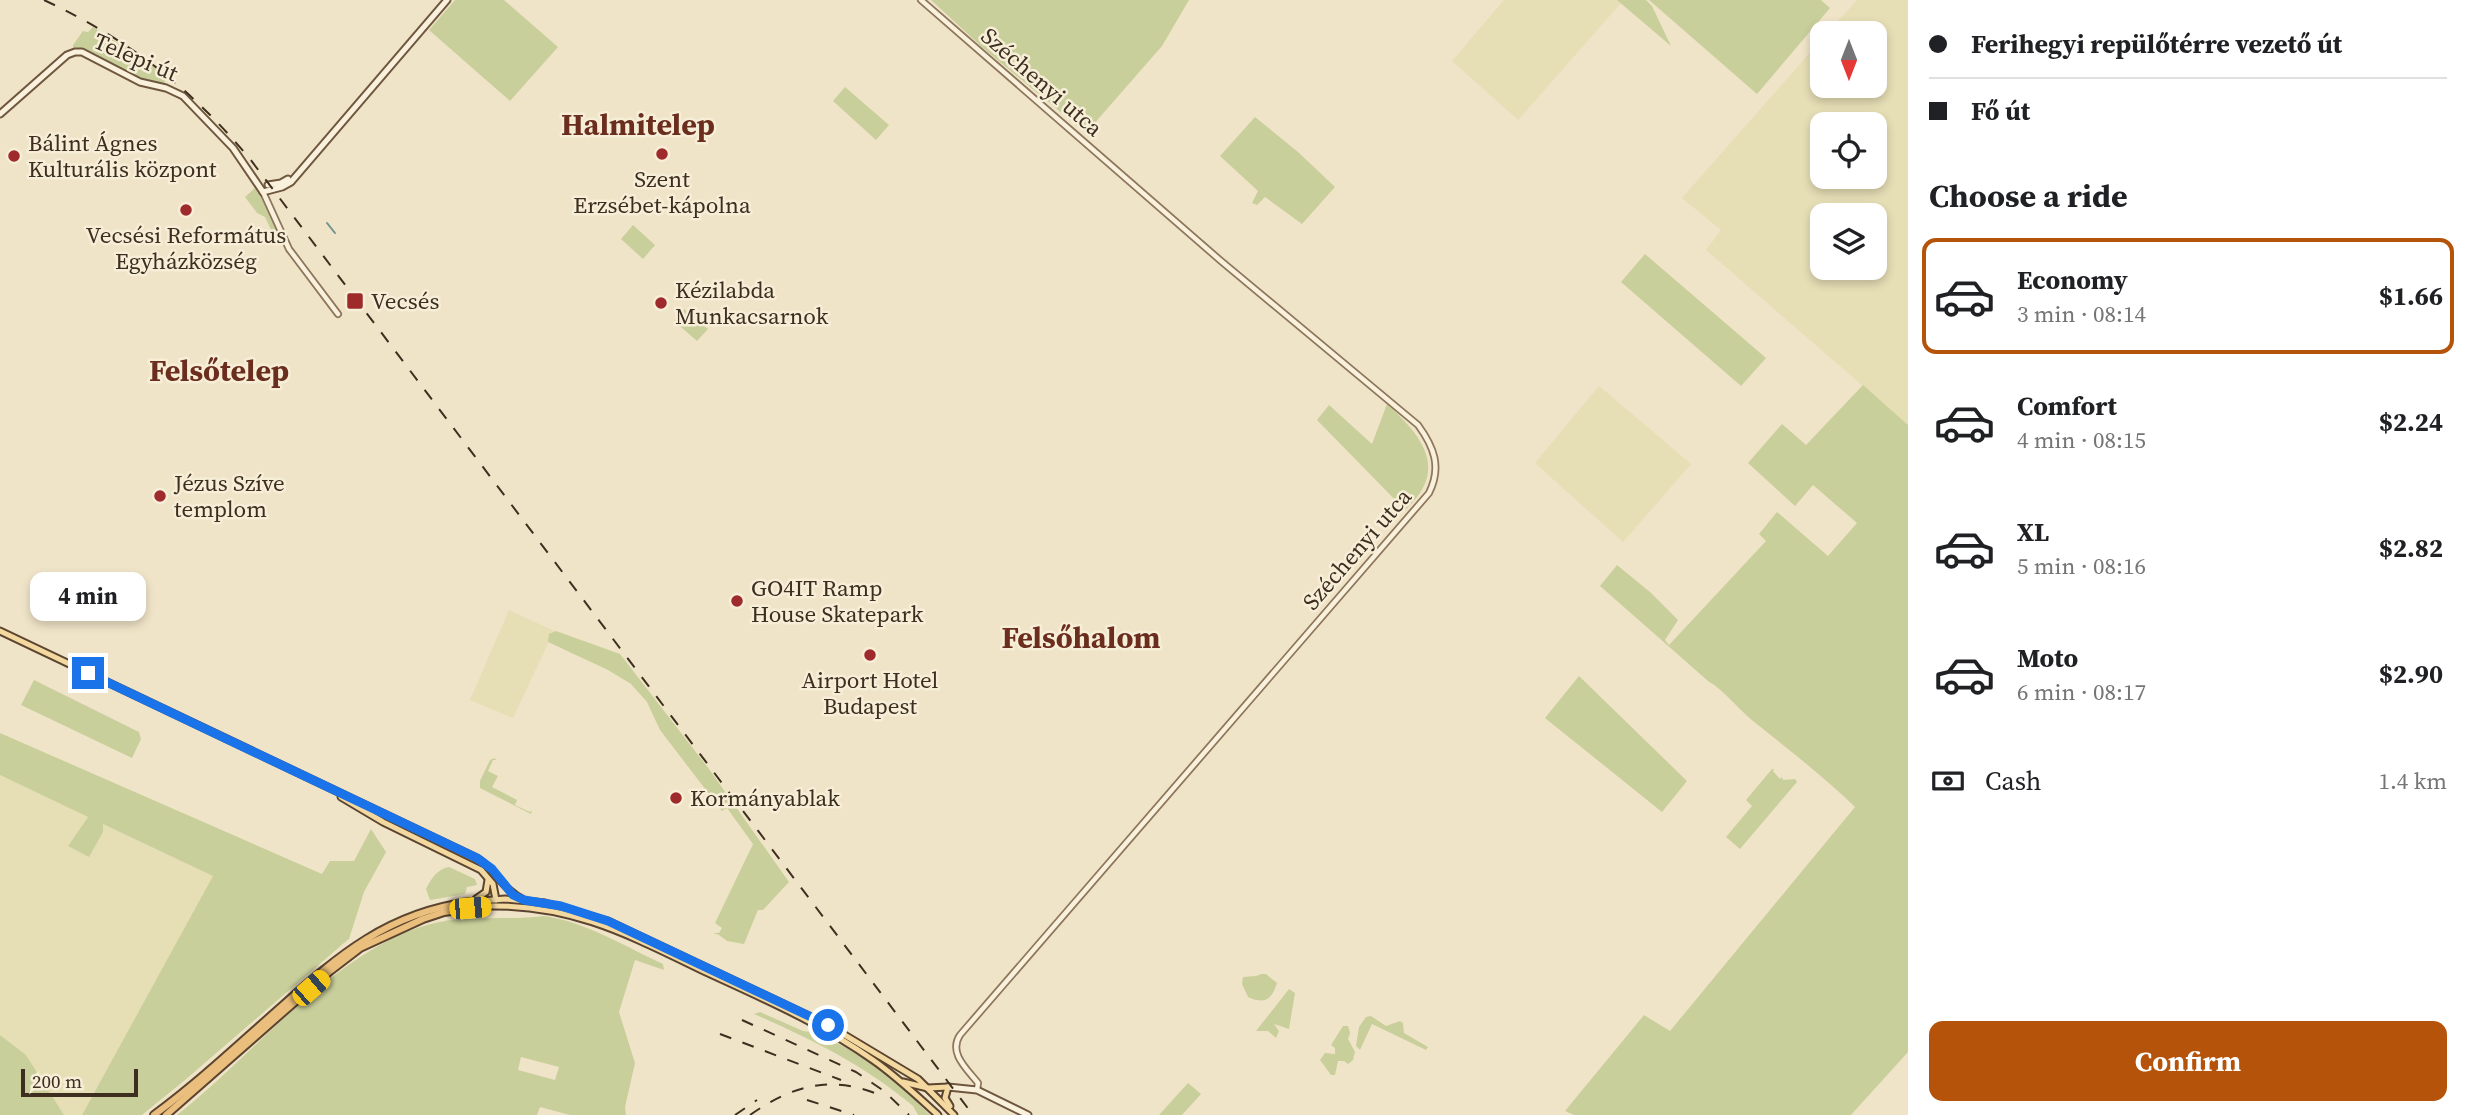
<!DOCTYPE html>
<html lang="en">
<head>
<meta charset="utf-8">
<style>
  body { margin:0; font-family:"Source Serif 4",serif; background:#f6f6f6; color:#202124; height:100vh; display:flex; flex-direction:column; font-size:26px; white-space:nowrap }
  * { box-sizing:border-box; margin:0 }
  p { font-size:23px; color:#757577 }
  .icon { flex:none; width:38px; height:38px; fill:none; stroke:currentColor; stroke-width:2; stroke-linecap:round; stroke-linejoin:round }
  .map { position:relative; flex:1; overflow:hidden }
  .side { display:flex; flex-direction:column; background:#fff; width:560px }
  .side>* { flex:none }
  .hud { display:grid; align-content:center; height:154px; padding:0 21px; background:#fff }
  .needle { width:46px; rotate:180deg }
  .buttons { position:absolute; left:1810px; top:21px; display:grid; gap:14px }
  .buttons a { display:grid; place-items:center; width:77px; height:77px; border-radius:14px; background:#fff; box-shadow:0 4px 10px #0003; font-size:35px }
  .scale { position:absolute; left:21px; bottom:18px; width:117px; box-sizing:border-box; padding-left:7px; border:4px solid #3d2e20; border-top:0; font-size:19px; line-height:24px; white-space:nowrap; color:#3d2e20; -webkit-text-stroke:5px #f7eed8; paint-order:stroke }
  .end { position:absolute; width:32px; height:32px; margin:-16px; border:9px solid #1a73e8; background:#fff; box-shadow:0 0 0 4px #fff }
  .from { border-radius:50% }
  .bubble { position:absolute; height:49px; border-radius:14px; background:#fff; box-shadow:0 4px 10px #0003; font-size:23px; font-weight:700; line-height:49px; text-align:center }
  .car { position:absolute; width:21px; height:42px; margin:-21px -10px; border-radius:9px; box-shadow:0 0 5px 2px #0007; background:linear-gradient(#f5c518 24%,#345 0 40%,#f5c518 0 76%,#345 0 86%,#f5c518 0) }
  .hud b { display:flex; align-items:center; gap:24px; height:66px; font-size:26px }
  .hud b+b { border-top:2px solid #e0e0e0 }
  .hud i { width:18px; height:18px; background:#202124 }
  ul { padding:0; list-style:none }
  li { display:flex; align-items:center; gap:21px; height:116px; margin:0 14px 10px; padding:0 7px; border:4px solid transparent; border-radius:14px }
  li div { flex:1 }
  li b { display:block; font-size:26px }
  li em { font-style:normal; font-weight:700 }
  li.on { border-color:#b45309 }
  li>.icon { width:63px; height:63px; stroke-width:1.5 }
  h2 { padding:0 21px; font-size:32px; line-height:84px }
  .pay { display:flex; align-items:center; gap:18px; height:77px; padding:0 21px; font-size:26px }
  .pay p { margin-inline-start:auto }
  .action { display:flex; gap:14px; margin-top:auto; padding:14px 21px }
  .action a { flex:1; height:80px; border-radius:14px; background:#b45309; color:#fff; font-size:28px; font-weight:700; line-height:80px; text-align:center }
  main { display:flex; flex:1; min-height:0 }
  .map>svg:first-child { display:block }
  .farmland { fill:#e6deb5; fill-rule:evenodd }
  .green { fill:#c9cf9b; fill-rule:evenodd }
  .lines { fill:none; stroke-linecap:round; stroke-linejoin:round }
  .stream { stroke:#6f938a; stroke-width:2 }
  .tertiary-casing { stroke:#8d765c; stroke-width:8 }
  .secondary-casing { stroke:#6f573f; stroke-width:9 }
  .primary-casing { stroke:#5b4430; stroke-width:9 }
  .trunk-casing { stroke:#5b4430; stroke-width:10 }
  .tertiary { stroke:#faf1dc; stroke-width:4.5 }
  .secondary { stroke:#faf1dc; stroke-width:5 }
  .primary { stroke:#f3d9a0; stroke-width:5 }
  .trunk { stroke:#eabe7c; stroke-width:6 }
  .rail { stroke:#3d2e20; stroke-width:2; stroke-dasharray:12 12; stroke-linecap:butt }
  .route { stroke:#1a73e8; stroke-width:9 }
  .poi-dot { fill:#9e2a2b; stroke:#f7eed8; stroke-width:2.5 }
  .labels { text-anchor:middle; stroke-width:5; stroke-linejoin:round; paint-order:stroke }
  .street-label { font-size:23px; fill:#3d2e20; stroke:#f7eed8 }
  .poi-label { font-size:23px; fill:#3d2e20; stroke:#f7eed8; text-anchor:start }
  .district-label { font-size:30px; font-weight:bold; fill:#6b2e1e; stroke:#f7eed8 }
</style>
</head>
<body>
<main>
<div class="map">
<svg width="1908" height="1115" viewBox="0 0 1908 1115">
  <rect width="100%" height="100%" fill="#f0e4c8"/>
  <g class="farmland">
    <path d="M 1504,0 L 1617,0 L 1621,3 L 1518,120 L 1452,61 Z"/>
    <path d="M 1857,0 L 1908,0 L 1908,425 L 1706,250 L 1721,230 L 1682,198 L 1822,39 L 1822,86 L 1874,86 L 1874,33 L 1827,33 ZM 1822,124 L 1874,124 L 1874,177 L 1822,177 ZM 1822,215 L 1874,215 L 1874,268 L 1822,268 Z"/>
    <path d="M 1599,386 L 1691,464 L 1623,542 L 1535,463 Z"/>
    <path d="M 509,610 L 554,631 L 513,718 L 470,700 Z"/>
    <path d="M 0,775 L 88,817 L 68,846 L 89,856 L 102,823 L 214,876 L 82,1115 L 64,1115 L 26,1055 L 0,1035 Z"/>
  </g>
  <g class="green">
    <path d="M 455,0 L 504,0 L 558,47 L 510,101 L 429,30 Z"/>
    <path d="M 931,0 L 1189,0 L 1162,46 L 1086,133 L 983,48 Z"/>
    <path d="M 1617,0 L 1646,0 L 1652,6 L 1671,46 Z"/>
    <path d="M 1649,0 L 1821,0 L 1830,8 L 1757,94 Z"/>
    <path d="M 93,27 L 136,54 L 168,78 L 163,84 L 138,79 L 78,48 L 73,49 L 73,45 L 83,31 L 88,32 Z"/>
    <path d="M 845,87 L 889,125 L 876,140 L 833,101 Z"/>
    <path d="M 1255,117 L 1298,152 L 1335,187 L 1302,224 L 1265,197 L 1257,205 L 1252,203 L 1258,191 L 1220,156 Z"/>
    <path d="M 257,186 L 279,232 L 278,235 L 273,234 L 265,217 L 257,213 L 245,197 Z"/>
    <path d="M 633,225 L 655,245 L 643,259 L 621,239 Z"/>
    <path d="M 1645,254 L 1766,358 L 1741,386 L 1621,282 Z"/>
    <path d="M 684,309 L 708,329 L 697,341 L 674,321 Z"/>
    <path d="M 1863,385 L 1908,425 L 1908,1052 L 1851,1115 L 1574,1115 L 1565,1111 L 1644,1015 L 1670,1031 L 1855,807 C 1823,776 1788,749 1753,721 C 1737,708 1726,692 1708,681 L 1600,586 L 1617,565 L 1650,592 L 1678,620 L 1665,640 L 1669,645 L 1766,541 L 1759,534 L 1777,512 L 1828,556 L 1857,523 L 1813,485 L 1795,506 L 1748,463 L 1782,424 L 1806,445 Z"/>
    <path d="M 1387,404 C 1422,436 1450,470 1405,510 L 1317,420 L 1329,405 L 1372,444 Z"/>
    <path d="M 556,631 L 620,654 L 709,769 L 789,882 L 763,910 L 758,910 L 744,944 L 727,941 L 719,935 L 713,933 L 719,933 L 722,928 L 715,923 L 753,844 L 727,808 L 722,811 L 660,730 L 647,702 L 631,684 L 608,670 L 548,642 L 549,634 Z"/>
    <path d="M 1579,676 L 1687,781 L 1662,812 L 1545,718 Z"/>
    <path d="M 34,680 L 139,732 L 141,739 L 132,758 L 21,705 Z"/>
    <path d="M 0,733 L 322,874 L 330,861 L 354,861 L 371,829 L 386,852 L 364,892 L 349,939 L 344,943 L 185,1080 L 142,1115 L 82,1115 L 213,876 L 103,824 L 103,832 L 89,857 L 68,846 L 88,817 L 0,775 Z"/>
    <path d="M 495,758 L 496,760 L 493,760 L 488,771 L 498,776 L 492,787 L 517,800 L 515,805 L 530,812 L 532,810 L 531,814 L 480,788 L 480,781 L 490,760 Z"/>
    <path d="M 1772,769 L 1774,769 L 1773,771 L 1780,779 L 1782,777 L 1783,780 L 1795,779 L 1797,782 L 1740,849 L 1726,837 L 1752,806 L 1746,800 Z"/>
    <path d="M 449,867 L 475,879 L 477,885 L 467,887 L 465,894 L 430,900 L 426,889 C 431,879 437,869 449,867 Z"/>
    <path d="M 544,916 C 586,922 624,946 663,964 L 664,970 L 635,960 L 619,1012 L 635,1063 L 625,1107 L 626,1115 L 570,1115 L 540,1107 L 537,1115 L 177,1115 C 253,1056 333,952 427,925 C 465,914 505,921 544,916 ZM 521,1057 L 559,1067 L 555,1080 L 518,1070 Z"/>
    <path d="M 1261,974 L 1266,974 L 1277,983 C 1272,999 1265,1005 1248,997 L 1242,984 L 1243,977 L 1256,976 Z"/>
    <path d="M 1289,989 L 1295,993 L 1289,1029 L 1274,1024 L 1279,1031 L 1276,1038 L 1268,1031 L 1256,1031 Z"/>
    <path d="M 760,1012 L 803,1031 L 818,1033 L 865,1058 L 908,1093 L 930,1115 L 918,1115 L 913,1106 C 864,1065 811,1039 754,1014 Z"/>
    <path d="M 1371,1016 L 1386,1026 L 1400,1021 L 1403,1023 L 1404,1033 L 1428,1047 L 1426,1050 L 1372,1024 L 1360,1050 L 1356,1046 L 1359,1027 L 1366,1017 Z"/>
    <path d="M 1343,1026 L 1348,1026 L 1350,1033 L 1348,1039 L 1355,1052 L 1353,1060 L 1348,1064 L 1344,1061 L 1338,1061 L 1335,1075 L 1331,1075 L 1320,1060 L 1325,1053 L 1335,1054 L 1335,1048 L 1331,1045 Z"/>
    <path d="M 0,1035 L 26,1055 L 64,1115 L 0,1115 Z"/>
    <path d="M 1188,1083 L 1201,1094 L 1182,1115 L 1159,1115 Z"/>
  </g>
  <g class="lines">
    <path class="stream" d="M 327,223 L 335,233"/>
    <defs>
      <g id="tertiary">
        <path d="M 921,0 L 1221,261 L 1418,425 C 1434,447 1442,467 1429,493 L 960,1035 C 948,1053 967,1069 978,1083 L 977,1090"/>
        <path d="M 263,192 L 289,249 L 338,314"/>
      </g>
      <g id="secondary">
        <path d="M 0,114 L 67,55 L 75,52 L 82,52 L 140,82 L 166,88 L 183,96 L 233,148 L 263,192"/>
        <path d="M 268,185 L 281,183 L 288,179"/>
        <path d="M 263,192 L 282,187 L 291,182 L 447,0"/>
        <path d="M 948,1087 L 977,1090 L 1028,1115"/>
      </g>
      <g id="primary">
        <path d="M 0,631 L 477,858 C 496,870 503,890 524,900"/>
        <path d="M 341,797 L 383,822 L 481,870 L 493,884 L 496,900"/>
        <path d="M 476,899 L 486,892 L 488,880"/>
        <path d="M 469,902 L 505,899 L 545,903 L 608,921 L 828,1025 L 918,1079 L 954,1115"/>
        <path d="M 486,906 C 574,904 631,936 708,973 C 764,999 822,1024 873,1060 C 896,1076 917,1096 938,1115"/>
        <path d="M 903,1082 L 928,1088 L 948,1087"/>
        <path d="M 948,1087 L 945,1098 L 950,1106"/>
      </g>
      <g id="trunk">
        <path d="M 154,1115 C 199,1082 239,1044 281,1007 C 339,955 388,913 469,902"/>
        <path d="M 166,1115 L 330,971 L 360,948 L 423,919 L 444,912 L 486,906"/>
      </g>
    </defs>
    <use href="#tertiary" class="tertiary-casing"/>
    <use href="#secondary" class="secondary-casing"/>
    <use href="#primary" class="primary-casing"/>
    <use href="#trunk" class="trunk-casing"/>
    <use href="#tertiary" class="tertiary"/>
    <use href="#secondary" class="secondary"/>
    <use href="#primary" class="primary"/>
    <use href="#trunk" class="trunk"/>
    <g class="rail">
      <path d="M 44,0 C 129,40 190,87 250,159 L 973,1115"/>
      <path d="M 742,1020 L 856,1072 L 884,1091 L 909,1115"/>
      <path d="M 720,1034 L 841,1080"/>
      <path d="M 807,1100 L 854,1115"/>
      <path d="M 735,1115 L 757,1100"/>
      <path d="M 750,1115 C 793,1085 832,1074 882,1096"/>
    </g>
  </g>
  <g class="lines">
    <path class="route" d="M 88,673 L 477,858 L 492,869 L 513,895 L 524,900 L 561,906 L 608,921 L 828,1025"/>
  </g>
  <g class="poi-dot">
    <circle cx="662" cy="154" r="7"/>
    <circle cx="14" cy="156" r="7"/>
    <circle cx="186" cy="210" r="7"/>
    <rect x="346" y="292" width="18" height="18" rx="3.5"/>
    <circle cx="661" cy="303" r="7"/>
    <circle cx="160" cy="496" r="7"/>
    <circle cx="737" cy="601" r="7"/>
    <circle cx="870" cy="655" r="7"/>
    <circle cx="676" cy="798" r="7"/>
  </g>
  <g class="labels">
    <g class="street-label">
      <text transform="translate(136 57) rotate(23)" y="8">Telepi út</text>
      <text transform="translate(1042 82) rotate(41)" y="8">Széchenyi utca</text>
      <text transform="translate(1357 549) rotate(-49)" y="8">Széchenyi utca</text>
    </g>
    <g class="poi-label">
      <text x="28" y="151">Bálint Ágnes<tspan x="28" dy="26">Kulturális központ</tspan></text>
      <text x="662" y="187" text-anchor="middle">Szent<tspan x="662" dy="26">Erzsébet-kápolna</tspan></text>
      <text x="186" y="243" text-anchor="middle">Vecsési Református<tspan x="186" dy="26">Egyházközség</tspan></text>
      <text x="675" y="298">Kézilabda<tspan x="675" dy="26">Munkacsarnok</tspan></text>
      <text x="371" y="309">Vecsés</text>
      <text x="174" y="491">Jézus Szíve<tspan x="174" dy="26">templom</tspan></text>
      <text x="751" y="596">GO4IT Ramp<tspan x="751" dy="26">House Skatepark</tspan></text>
      <text x="870" y="688" text-anchor="middle">Airport Hotel<tspan x="870" dy="26">Budapest</tspan></text>
      <text x="690" y="806">Kormányablak</text>
    </g>
    <g class="district-label">
      <text x="638" y="135">Halmitelep</text>
      <text x="219" y="381">Felsőtelep</text>
      <text x="1081" y="648">Felsőhalom</text>
    </g>
  </g>
</svg>
<div class="buttons">
<a><svg class="needle" viewBox="-14 -14 28 28"><path d="M0-13l5 13h-10z" fill="#e53935"/><path d="M0 13l5-13h-10z" fill="#757577"/></svg></a>
<a><svg class="icon" aria-label="locate" viewBox="0 0 24 24"><circle cx="12" cy="12" r="6"/><path d="M12 2v4M12 18v4M2 12h4M18 12h4"/></svg></a>
<a><svg class="icon" aria-label="layers" viewBox="0 0 24 24"><path d="M12 4l9 5-9 5-9-5zM3 14l9 5 9-5"/></svg></a>
</div>
<div class="scale">200 m</div>
<i class="end from" style="left:828px;top:1025px"></i>
<i class="end" style="left:88px;top:673px"></i>
<div class="bubble" style="left:30px;top:572px;width:116px">4 min</div>
<i class="car" style="left:470px;top:908px;rotate:85deg"></i>
<i class="car" style="left:311px;top:988px;rotate:49deg"></i>
</div>
<section class="side">
<div class="hud">
<b><i class="from"></i>Ferihegyi repülőtérre vezető út</b>
<b><i></i>Fő út</b>
</div>
<h2>Choose a ride</h2>
<ul>
<li class="on"><svg class="icon" aria-label="car" viewBox="0 0 24 24"><path d="M5 17H2v-5l4-1 3-4h7l3 4 3 1v5h-3M9 17h6M6 11h13"/><circle cx="7" cy="17" r="2"/><circle cx="17" cy="17" r="2"/></svg><div><b>Economy</b><p>3 min · 08:14</p></div><em>$1.66</em></li>
<li><svg class="icon" aria-label="car" viewBox="0 0 24 24"><path d="M5 17H2v-5l4-1 3-4h7l3 4 3 1v5h-3M9 17h6M6 11h13"/><circle cx="7" cy="17" r="2"/><circle cx="17" cy="17" r="2"/></svg><div><b>Comfort</b><p>4 min · 08:15</p></div><em>$2.24</em></li>
<li><svg class="icon" aria-label="car" viewBox="0 0 24 24"><path d="M5 17H2v-5l4-1 3-4h7l3 4 3 1v5h-3M9 17h6M6 11h13"/><circle cx="7" cy="17" r="2"/><circle cx="17" cy="17" r="2"/></svg><div><b>XL</b><p>5 min · 08:16</p></div><em>$2.82</em></li>
<li><svg class="icon" aria-label="car" viewBox="0 0 24 24"><path d="M5 17H2v-5l4-1 3-4h7l3 4 3 1v5h-3M9 17h6M6 11h13"/><circle cx="7" cy="17" r="2"/><circle cx="17" cy="17" r="2"/></svg><div><b>Moto</b><p>6 min · 08:17</p></div><em>$2.90</em></li>
</ul>
<div class="pay"><svg class="icon" aria-label="cash" viewBox="0 0 24 24"><path d="M3 7h18v10H3z"/><circle cx="12" cy="12" r="2"/></svg>Cash<p>1.4 km</p></div>
<div class="action"><a>Confirm</a></div>
</section>
</main>
</body>
</html>
